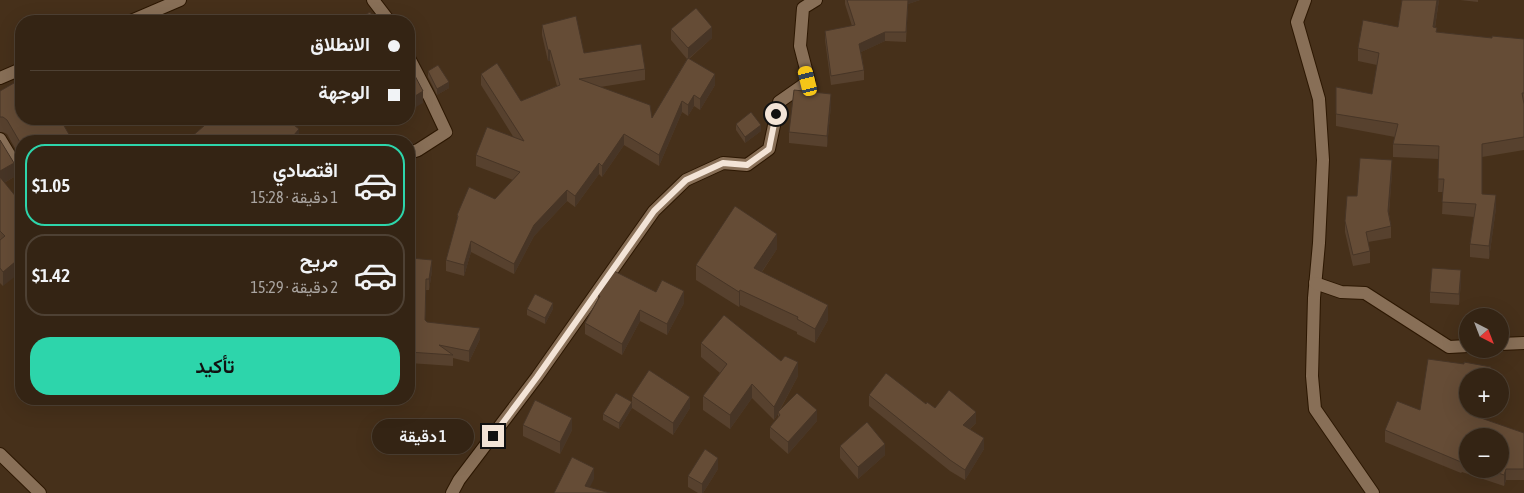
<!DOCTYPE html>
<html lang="ar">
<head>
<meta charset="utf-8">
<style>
  body { margin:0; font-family:"Asap Condensed",Vazirmatn,sans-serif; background:#3f3022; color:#f1f3f6; direction:rtl; height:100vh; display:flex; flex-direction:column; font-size:19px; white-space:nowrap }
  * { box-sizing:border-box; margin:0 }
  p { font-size:16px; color:#a9a4a0 }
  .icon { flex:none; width:28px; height:28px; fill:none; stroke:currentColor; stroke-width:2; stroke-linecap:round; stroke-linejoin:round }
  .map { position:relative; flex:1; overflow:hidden; direction:ltr }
  .side { position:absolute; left:15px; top:135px; width:400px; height:270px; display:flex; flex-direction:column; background:#342414; border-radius:20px; box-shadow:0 5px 20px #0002,0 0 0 1px #4e4134; direction:rtl }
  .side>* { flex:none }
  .banner { position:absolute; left:15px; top:15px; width:400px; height:110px; border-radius:20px; box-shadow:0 5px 20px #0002,0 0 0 1px #4e4134; direction:rtl; display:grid; align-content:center; height:110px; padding:0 15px; background:#342414 }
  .needle { width:32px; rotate:138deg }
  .buttons { position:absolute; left:1459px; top:308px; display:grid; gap:10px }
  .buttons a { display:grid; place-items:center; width:50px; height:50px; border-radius:50%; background:#342414; box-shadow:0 5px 20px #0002,0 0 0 1px #4e4134; font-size:25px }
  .end { position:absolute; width:22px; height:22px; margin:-11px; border:6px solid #f3e4d7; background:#111; box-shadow:0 0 0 2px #111 }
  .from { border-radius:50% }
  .bubble { position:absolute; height:35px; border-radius:18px; background:#342414; box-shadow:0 5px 20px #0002,0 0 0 1px #4e4134; font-size:16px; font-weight:600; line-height:35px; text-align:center; direction:rtl }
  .car { position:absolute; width:15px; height:30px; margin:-15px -8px; border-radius:6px; box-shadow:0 0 4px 1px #0007; background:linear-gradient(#f5c518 24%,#345 0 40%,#f5c518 0 76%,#345 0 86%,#f5c518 0) }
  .banner b { display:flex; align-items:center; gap:18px; height:48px; font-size:19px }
  .banner b+b { border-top:1px solid #4e4134 }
  .banner i { width:12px; height:12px; background:#f1f3f6 }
  ul { padding:9px 0 0; list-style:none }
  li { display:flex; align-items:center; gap:15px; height:82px; margin:0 10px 8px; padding:0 5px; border:2px solid #4e4134; border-radius:20px }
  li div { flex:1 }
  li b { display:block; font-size:19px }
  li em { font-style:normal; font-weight:600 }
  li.on { border-color:#2dd5ab }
  li>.icon { width:45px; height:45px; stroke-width:1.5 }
  .action { display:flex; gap:10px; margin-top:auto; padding:10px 15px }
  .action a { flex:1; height:58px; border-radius:20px; background:#2dd5ab; color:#111; font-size:20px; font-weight:600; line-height:58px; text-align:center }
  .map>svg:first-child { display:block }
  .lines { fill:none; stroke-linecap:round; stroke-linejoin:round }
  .street-casing { stroke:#2c1702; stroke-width:14 }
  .secondary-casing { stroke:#2c1702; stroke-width:14 }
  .street { stroke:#886f57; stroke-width:12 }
  .secondary { stroke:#886f57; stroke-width:12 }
  .wall { fill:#57412e; fill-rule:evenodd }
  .shaded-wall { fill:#473526 }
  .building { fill:#654c36; stroke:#473526 }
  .route { stroke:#f3e4d7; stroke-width:6 }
</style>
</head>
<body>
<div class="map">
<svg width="1524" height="493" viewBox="0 0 1524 493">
  <rect width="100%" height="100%" fill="#46301a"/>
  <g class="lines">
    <defs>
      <g id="street">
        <path d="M 373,0 L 389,21"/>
        <path d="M 1305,0 L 1297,22 L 1319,99 L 1323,160 L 1319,243 L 1314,298 L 1312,376 L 1315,409 L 1373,493"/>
        <path d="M 409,58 L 430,98 L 446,132 L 418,150 L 409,153"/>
        <path d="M 0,139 L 21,174"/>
        <path d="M 1315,283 L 1341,292 L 1365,293 L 1449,347 L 1468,346"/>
        <path d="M 1500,344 L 1524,343"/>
        <path d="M 0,454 L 40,493"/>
        <path d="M 452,493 L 459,480 L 537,377 L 654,211 L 686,180 L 723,163 L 747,165 L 769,149 L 779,102 L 809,81 L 800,46 L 803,8 L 816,0"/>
      </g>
      <g id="secondary">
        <path d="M 131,21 L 180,0"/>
        <path d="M 0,78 L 21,69"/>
      </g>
    </defs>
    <use href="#street" class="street-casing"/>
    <use href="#secondary" class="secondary-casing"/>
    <use href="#street" class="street"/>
    <use href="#secondary" class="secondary"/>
  </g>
  <g class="wall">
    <path d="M 845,0 L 920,0 L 908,4 L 906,42 L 885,41 L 861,52 L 864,70 L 864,80 L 831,85 L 825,40 L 825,31 L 852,26 L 845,4 Z"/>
    <path d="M 1402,0 L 1439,0 L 1435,28 L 1437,32 L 1492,38 L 1524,39 L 1524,150 L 1482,157 L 1482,194 L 1496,208 L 1489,259 L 1470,257 L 1470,244 L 1474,217 L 1442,214 L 1443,192 L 1438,192 L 1439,159 L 1393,157 L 1393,144 L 1395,137 L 1336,126 L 1336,87 L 1372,94 L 1377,65 L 1358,61 L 1358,48 L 1398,27 Z"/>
    <path d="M 1460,0 L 1478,0 L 1478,2 Z"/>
    <path d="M 542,25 L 584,53 L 645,69 L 645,80 L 600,87 L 652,118 L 687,59 L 671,40 L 671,29 L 712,38 L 689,59 L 715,85 L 700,110 L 694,106 L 688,116 L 682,112 L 659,166 L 624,145 L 602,177 L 599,174 L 575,207 L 567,201 L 534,236 L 514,274 L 471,252 L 464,276 L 446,271 L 446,260 L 457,220 L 457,215 L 495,199 L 513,180 L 476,166 L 476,155 L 514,138 L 481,85 L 481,74 L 521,101 L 557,86 L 550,61 L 548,61 L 542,35 Z"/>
    <path d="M 428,71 L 449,88 L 437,95 L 428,77 Z"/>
    <path d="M 0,91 L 21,141 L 21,159 L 7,134 L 3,132 L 0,132 Z"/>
    <path d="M 831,105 L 827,147 L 789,143 L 789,132 Z"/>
    <path d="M 212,119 L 299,141 L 190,141 L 190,138 Z"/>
    <path d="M 381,119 L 396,119 L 385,125 Z"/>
    <path d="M 736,124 L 761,131 L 745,143 L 736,130 Z"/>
    <path d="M 0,140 L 14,177 L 4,183 L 21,203 L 3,286 L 0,283 Z"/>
    <path d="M 1392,172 L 1389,214 L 1391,226 L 1391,238 L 1368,242 L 1370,251 L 1370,263 L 1353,266 L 1345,232 L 1345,221 L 1357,196 Z"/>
    <path d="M 777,249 L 762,272 L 828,320 L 815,343 L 797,334 L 797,332 L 740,305 L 739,307 L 696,280 L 696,265 Z"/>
    <path d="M 432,271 L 429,290 L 426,290 L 425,320 L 427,322 L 480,339 L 469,362 L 453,358 L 453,366 L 409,363 L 409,275 Z"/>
    <path d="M 1461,282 L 1459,305 L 1430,303 L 1430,292 Z"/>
    <path d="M 656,292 L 684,303 L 667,335 L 640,321 L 622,355 L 585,334 L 585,323 L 598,299 L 598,296 Z"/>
    <path d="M 527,309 L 553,309 L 545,324 L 527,315 Z"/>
    <path d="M 701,343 L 798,376 L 780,410 L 817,421 L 788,454 L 770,438 L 770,427 L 778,418 L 778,414 L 774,420 L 752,398 L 730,429 L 703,410 L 703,396 L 720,373 L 701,357 Z"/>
    <path d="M 1491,376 L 1468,409 L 1485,409 L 1483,419 L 1524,433 L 1524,480 L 1506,480 L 1504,486 L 1462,472 L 1461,473 L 1385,442 L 1385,430 L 1420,410 ZM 1468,436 L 1500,469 L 1468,469 Z"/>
    <path d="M 869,395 L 926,404 L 935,408 L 976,423 L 970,429 L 984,449 L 965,480 L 950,471 L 869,406 Z"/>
    <path d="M 632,396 L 690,408 L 673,435 L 632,408 L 619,429 L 603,420 L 603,414 L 632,402 Z"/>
    <path d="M 523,425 L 572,430 L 560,454 L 523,436 Z"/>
    <path d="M 840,446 L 885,455 L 858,479 L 840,458 Z"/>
    <path d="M 718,469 L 703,493 L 698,493 L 688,487 L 688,476 Z"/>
  </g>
  <g class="shaded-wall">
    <path d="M 908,0 L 920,0 L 908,4 L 906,42 Z"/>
    <path d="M 1437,0 L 1439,0 L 1433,40 L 1433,27 Z"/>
    <path d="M 712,27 L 712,38 L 688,59 L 688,48 Z"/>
    <path d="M 885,32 L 885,41 L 859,53 L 859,44 Z"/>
    <rect x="548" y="50" width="2" height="11"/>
    <path d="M 715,74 L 715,85 L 700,110 L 700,99 Z"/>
    <path d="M 449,82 L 449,88 L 437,95 L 437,89 Z"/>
    <path d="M 423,91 L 423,103 L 409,111 L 409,100 Z"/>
    <path d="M 831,94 L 831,105 L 827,147 L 827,136 Z"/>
    <path d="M 694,95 L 694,106 L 688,116 L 688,105 Z"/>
    <path d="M 682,101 L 682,112 L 659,166 L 659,155 Z"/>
    <path d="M 385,119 L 396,119 L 385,125 Z"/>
    <path d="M 761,125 L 761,131 L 745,143 L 745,137 Z"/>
    <path d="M 299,129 L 299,141 L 289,141 Z"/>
    <path d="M 624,134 L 624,145 L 602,177 L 602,166 Z"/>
    <path d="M 256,137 L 256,141 L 251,141 Z"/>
    <path d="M 1392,160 L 1392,172 L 1388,222 L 1388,211 Z"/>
    <path d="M 14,163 L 14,177 L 0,185 L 0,171 Z"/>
    <path d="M 599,163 L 599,174 L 575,207 L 575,196 Z"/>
    <path d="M 412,187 L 412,198 L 409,201 L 409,189 Z"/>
    <path d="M 567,190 L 567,201 L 534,236 L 514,274 L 514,264 L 534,225 Z"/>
    <path d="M 1496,195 L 1496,208 L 1489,259 L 1489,246 Z"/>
    <path d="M 777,234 L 777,249 L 754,283 L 754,268 Z"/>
    <path d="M 471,241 L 471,252 L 464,276 L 464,265 Z"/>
    <path d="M 21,257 L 21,272 L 3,286 L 3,272 Z"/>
    <path d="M 432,260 L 432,271 L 429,290 L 429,279 Z"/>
    <path d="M 1461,270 L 1461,282 L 1459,305 L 1459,294 Z"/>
    <path d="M 740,290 L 740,305 L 739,307 L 739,292 Z"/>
    <path d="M 684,291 L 684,303 L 667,335 L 667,324 Z"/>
    <path d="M 553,303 L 553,309 L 545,324 L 545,318 Z"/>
    <path d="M 828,305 L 828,320 L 815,343 L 815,329 Z"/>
    <path d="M 640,310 L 640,321 L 622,355 L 622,344 Z"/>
    <path d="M 480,328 L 480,339 L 469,362 L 469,351 Z"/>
    <path d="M 798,362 L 798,376 L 778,413 L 778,412 L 778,414 L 774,420 L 774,407 Z"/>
    <path d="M 752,384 L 752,398 L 730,429 L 730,415 Z"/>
    <path d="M 690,397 L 690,408 L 673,435 L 673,423 Z"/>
    <path d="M 632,402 L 632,408 L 619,429 L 619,423 Z"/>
    <path d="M 1483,409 L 1485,409 L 1481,430 L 1481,418 Z"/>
    <path d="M 817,410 L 817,421 L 788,454 L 788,442 Z"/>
    <path d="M 976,412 L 976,423 L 963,435 L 963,425 Z"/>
    <path d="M 572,418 L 572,430 L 560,454 L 560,442 Z"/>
    <path d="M 984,438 L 984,449 L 965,480 L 965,470 Z"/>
    <path d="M 885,444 L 885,455 L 858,479 L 858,467 Z"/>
    <path d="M 718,458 L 718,469 L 703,493 L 702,493 L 702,484 Z"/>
    <path d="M 594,468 L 594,479 L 587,493 L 585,486 Z"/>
    <path d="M 1506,469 L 1506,480 L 1504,486 L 1504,475 Z"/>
  </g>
  <g class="building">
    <path d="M 847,0 L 908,0 L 906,32 L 885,32 L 859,44 L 864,70 L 831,76 L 825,31 L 855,25 Z"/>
    <path d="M 1402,0 L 1437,0 L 1433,27 L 1437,28 L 1436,32 L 1492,38 L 1492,36 L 1524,39 L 1524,93 L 1522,93 L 1524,104 L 1524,137 L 1482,144 L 1482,194 L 1496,195 L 1489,246 L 1470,244 L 1476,204 L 1442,202 L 1444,179 L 1438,179 L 1439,146 L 1393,144 L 1398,124 L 1336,114 L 1336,87 L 1372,94 L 1379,53 L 1358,48 L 1363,20 L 1398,27 Z"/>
    <path d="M 696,8 L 712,27 L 688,48 L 671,29 Z"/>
    <path d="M 370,12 L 376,21 L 355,21 Z"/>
    <path d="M 576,16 L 584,53 L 641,44 L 645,69 L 579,79 L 650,105 L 652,118 L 688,58 L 715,74 L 700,99 L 694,95 L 688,105 L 682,101 L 659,155 L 624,134 L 602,166 L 599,163 L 575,196 L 567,190 L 534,225 L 514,264 L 471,241 L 464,265 L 446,260 L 458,216 L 457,215 L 469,187 L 495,199 L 520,172 L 476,155 L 487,127 L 524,141 L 481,74 L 497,63 L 521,101 L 560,85 L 550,50 L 548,50 L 542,25 Z"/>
    <path d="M 438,65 L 449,82 L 437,89 L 428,71 Z"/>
    <path d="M 414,74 L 423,91 L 409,100 L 409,78 Z"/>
    <path d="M 21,79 L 21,119 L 60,119 L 73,141 L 21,141 L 21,144 L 7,120 L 3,117 L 0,117 L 0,91 Z"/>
    <path d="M 794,90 L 831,94 L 827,136 L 789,132 Z"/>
    <path d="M 751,112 L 761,125 L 745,137 L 736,124 Z"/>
    <path d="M 212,119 L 286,119 L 299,129 L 289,141 L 262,141 L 256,137 L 251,141 L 193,141 L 190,138 Z"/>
    <path d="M 0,140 L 14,163 L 0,171 Z"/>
    <path d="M 1360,158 L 1392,160 L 1388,211 L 1391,226 L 1366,232 L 1370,251 L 1353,255 L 1345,221 L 1347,196 L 1357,196 Z"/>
    <path d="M 0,177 L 21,203 L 21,257 L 3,272 L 0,268 L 0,240 L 5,236 L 0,231 Z"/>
    <path d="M 409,182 L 412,187 L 409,189 Z"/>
    <path d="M 735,206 L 777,234 L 754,268 L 828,305 L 815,329 L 797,319 L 798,317 L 740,290 L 739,292 L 696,265 Z"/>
    <path d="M 411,258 L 432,260 L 429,279 L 426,279 L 425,320 L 427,322 L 480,328 L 469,351 L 439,345 L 453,355 L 409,352 L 409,275 Z"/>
    <path d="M 1432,268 L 1461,270 L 1459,294 L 1430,292 Z"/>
    <path d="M 614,271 L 656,292 L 662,280 L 684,291 L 667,324 L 640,310 L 622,344 L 585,323 L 600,296 L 598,296 L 602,287 Z"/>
    <path d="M 535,294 L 553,303 L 545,318 L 527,309 Z"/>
    <path d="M 724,315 L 781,361 L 785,356 L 798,362 L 774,407 L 752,384 L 730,415 L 703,396 L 727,364 L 701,343 Z"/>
    <path d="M 1428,359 L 1464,364 L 1464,362 L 1491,367 L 1489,376 L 1468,376 L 1468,409 L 1483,409 L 1481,418 L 1524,433 L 1524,469 L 1506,469 L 1504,475 L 1487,469 L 1500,469 L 1500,436 L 1468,436 L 1468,462 L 1462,460 L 1461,462 L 1385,430 L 1397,401 L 1420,410 Z"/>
    <path d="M 649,370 L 690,397 L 673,423 L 632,396 Z"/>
    <path d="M 886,373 L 926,404 L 927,402 L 935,408 L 949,390 L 976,412 L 963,425 L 984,438 L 965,470 L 950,460 L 869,395 Z"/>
    <path d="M 616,393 L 632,402 L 619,423 L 603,414 Z"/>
    <path d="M 797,393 L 817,410 L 788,442 L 770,427 L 780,415 L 778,412 Z"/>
    <path d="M 535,400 L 572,418 L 560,442 L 523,425 Z"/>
    <path d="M 867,422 L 885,444 L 858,467 L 840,446 Z"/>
    <path d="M 705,449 L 718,458 L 702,484 L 688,476 Z"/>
    <path d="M 572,457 L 594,468 L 585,486 L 610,493 L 554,493 Z"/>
  </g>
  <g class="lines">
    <path class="route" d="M 493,436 L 537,377 L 654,211 L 686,180 L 723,163 L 747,165 L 769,149 L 776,114"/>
  </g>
</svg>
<div class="buttons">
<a><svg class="needle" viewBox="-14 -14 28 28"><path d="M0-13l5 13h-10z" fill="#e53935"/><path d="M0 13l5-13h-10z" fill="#a9a4a0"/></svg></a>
<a>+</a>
<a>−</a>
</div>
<i class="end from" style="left:776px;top:114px"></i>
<i class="end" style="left:493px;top:436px"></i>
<div class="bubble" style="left:372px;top:419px;width:102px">1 دقيقة</div>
<i class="car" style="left:808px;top:81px;rotate:346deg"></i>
<div class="banner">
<b><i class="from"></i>الانطلاق</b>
<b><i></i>الوجهة</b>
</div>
<section class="side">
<ul>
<li class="on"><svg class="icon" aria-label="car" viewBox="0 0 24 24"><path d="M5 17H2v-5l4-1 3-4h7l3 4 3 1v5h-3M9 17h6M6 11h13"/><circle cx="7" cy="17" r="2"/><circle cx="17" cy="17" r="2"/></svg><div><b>اقتصادي</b><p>1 دقيقة · 15:28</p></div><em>$1.05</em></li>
<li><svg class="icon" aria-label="car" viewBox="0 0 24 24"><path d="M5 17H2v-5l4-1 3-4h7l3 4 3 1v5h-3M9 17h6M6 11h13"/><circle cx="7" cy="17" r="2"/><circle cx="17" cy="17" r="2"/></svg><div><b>مريح</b><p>2 دقيقة · 15:29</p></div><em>$1.42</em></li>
</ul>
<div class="action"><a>تأكيد</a></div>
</section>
</div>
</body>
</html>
